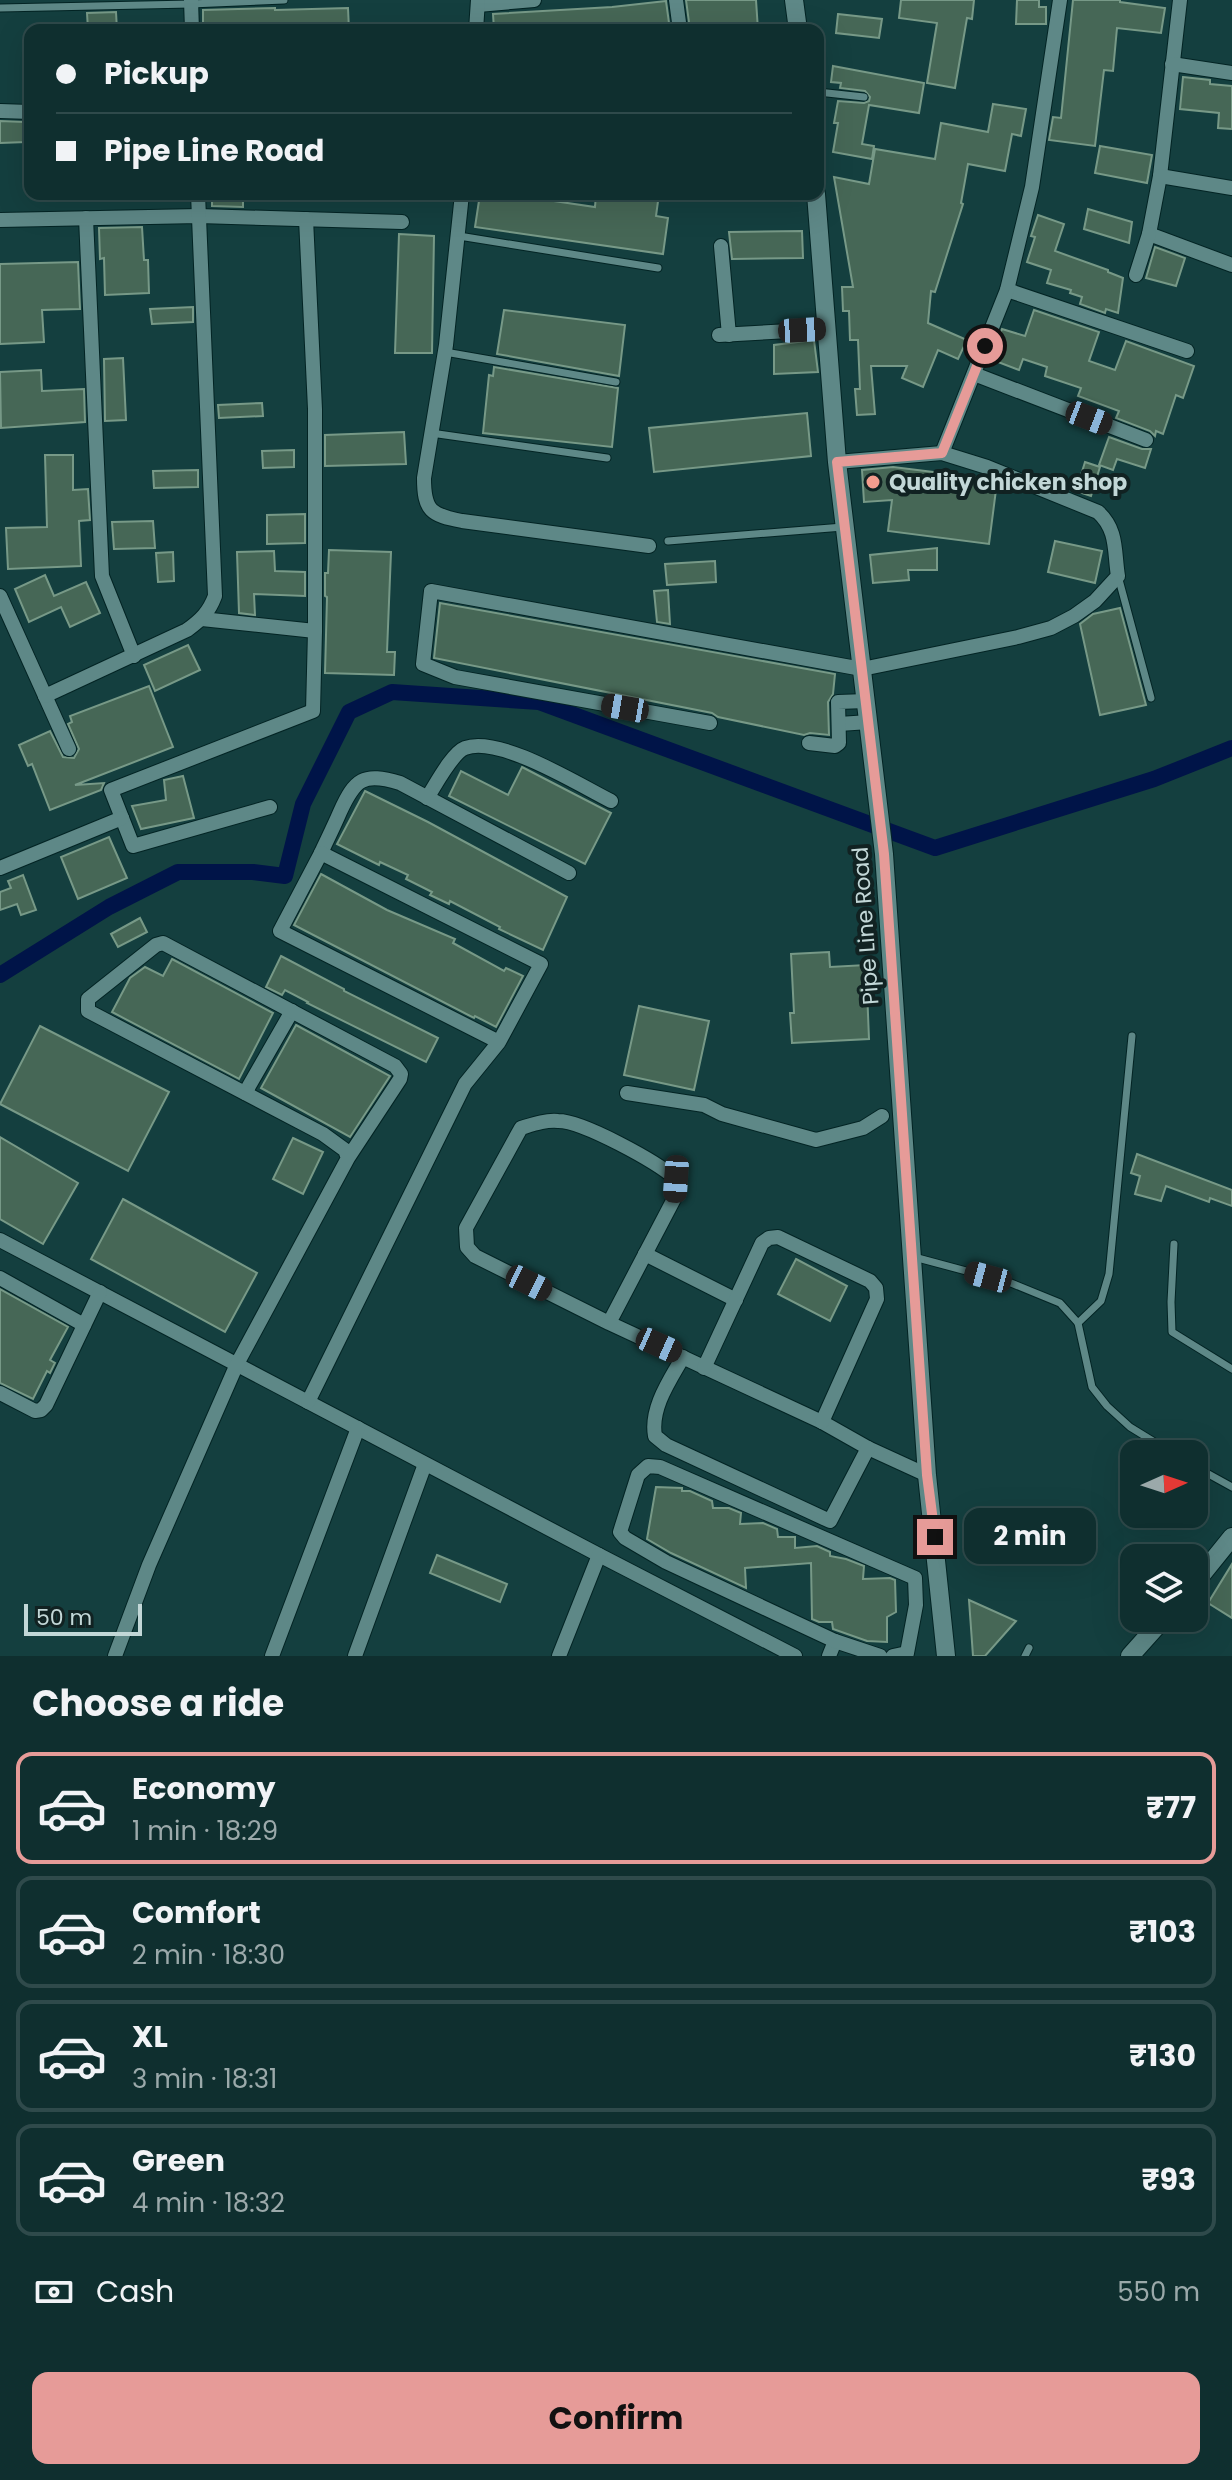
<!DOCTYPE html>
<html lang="en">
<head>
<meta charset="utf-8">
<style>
  body { margin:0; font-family:Poppins,sans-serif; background:#1d3b3b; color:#f1f3f6; height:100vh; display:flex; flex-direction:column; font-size:30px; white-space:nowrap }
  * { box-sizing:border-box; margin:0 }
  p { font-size:26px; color:#9ba9aa }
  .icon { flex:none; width:44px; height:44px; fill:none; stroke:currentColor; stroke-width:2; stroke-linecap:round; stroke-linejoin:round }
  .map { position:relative; height:1656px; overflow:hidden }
  .drawer { display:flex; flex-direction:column; background:#0f2f2f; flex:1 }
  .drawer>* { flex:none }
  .hud { position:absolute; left:24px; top:24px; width:800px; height:176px; border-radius:16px; box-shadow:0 8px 32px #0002,0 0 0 2px #2f4a4b; display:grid; align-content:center; height:176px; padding:0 32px; background:#0f2f2f }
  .needle { width:52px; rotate:87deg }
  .buttons { position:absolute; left:1120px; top:1440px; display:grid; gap:16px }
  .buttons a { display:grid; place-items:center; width:88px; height:88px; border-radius:16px; background:#0f2f2f; box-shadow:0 8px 32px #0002,0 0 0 2px #2f4a4b; font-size:40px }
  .scale { position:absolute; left:24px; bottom:20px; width:118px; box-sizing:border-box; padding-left:8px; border:4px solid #c2d7d7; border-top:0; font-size:22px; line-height:28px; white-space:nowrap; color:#c2d7d7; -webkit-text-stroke:6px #122; paint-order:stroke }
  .end { position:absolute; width:36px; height:36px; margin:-18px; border:10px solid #e69b98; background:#111; box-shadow:0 0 0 4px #111 }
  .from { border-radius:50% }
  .bubble { position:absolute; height:56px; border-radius:16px; background:#0f2f2f; box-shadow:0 8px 32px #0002,0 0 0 2px #2f4a4b; font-size:26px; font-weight:700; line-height:56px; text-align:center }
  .car { position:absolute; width:24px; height:48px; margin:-24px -12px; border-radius:10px; box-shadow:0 0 6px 2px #0007; background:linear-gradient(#222 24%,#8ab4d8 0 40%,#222 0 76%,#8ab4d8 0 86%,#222 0) }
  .hud b { display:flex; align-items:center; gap:28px; height:76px; font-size:30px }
  .hud b+b { border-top:2px solid #2f4a4b }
  .hud i { width:20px; height:20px; background:#f1f3f6 }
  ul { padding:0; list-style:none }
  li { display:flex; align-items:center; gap:24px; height:112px; margin:0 16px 12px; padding:0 16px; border:4px solid #2f4a4b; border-radius:16px }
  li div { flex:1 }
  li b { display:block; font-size:30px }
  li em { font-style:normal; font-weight:700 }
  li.active { border-color:#e69b98 }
  li>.icon { width:72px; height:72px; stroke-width:1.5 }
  h2 { padding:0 32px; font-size:36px; line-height:96px }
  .pay { display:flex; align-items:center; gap:20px; height:88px; padding:0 32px; font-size:30px }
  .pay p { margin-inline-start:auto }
  .cta { display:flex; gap:16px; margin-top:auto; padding:16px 32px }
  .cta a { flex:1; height:92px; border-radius:16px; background:#e69b98; color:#111; font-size:32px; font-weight:700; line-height:92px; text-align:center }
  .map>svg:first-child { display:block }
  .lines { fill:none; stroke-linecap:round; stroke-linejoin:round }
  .canal { stroke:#001448; stroke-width:16 }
  .building { fill:#466756; stroke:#779987; stroke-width:2 }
  .lane-casing { stroke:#032424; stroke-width:9 }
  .street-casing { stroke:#032424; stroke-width:16 }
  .secondary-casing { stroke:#032424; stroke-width:20 }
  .lane { stroke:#5e8887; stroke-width:7 }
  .street { stroke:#5e8887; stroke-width:14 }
  .secondary { stroke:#5e8887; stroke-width:18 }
  .route { stroke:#e69b98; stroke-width:10 }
  .poi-dot { fill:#f59d8e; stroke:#122; stroke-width:3 }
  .labels { text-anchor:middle; stroke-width:8; stroke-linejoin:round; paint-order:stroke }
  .poi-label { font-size:22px; font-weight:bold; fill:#c2d7d7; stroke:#122; text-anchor:start }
  .street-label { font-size:22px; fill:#c2d7d7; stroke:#122 }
</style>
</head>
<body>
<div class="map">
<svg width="1232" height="1656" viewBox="0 0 1232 1656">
  <rect width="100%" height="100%" fill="#143f3f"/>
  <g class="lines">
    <path class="canal" d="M 0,975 L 109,907 L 178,872 L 253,872 L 285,876 L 303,804 L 349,712 L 392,692 L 539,702 L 935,848 L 1154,779 L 1232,748"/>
  </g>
  <g class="building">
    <path d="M 686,0 L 756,0 L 758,30 L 690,30 Z"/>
    <path d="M 901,0 L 974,0 L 972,19 L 967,18 L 955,88 L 927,83 L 937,23 L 899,18 Z"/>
    <path d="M 1017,0 L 1039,0 L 1039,7 L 1046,7 L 1046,24 L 1016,24 Z"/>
    <path d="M 1073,0 L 1120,0 L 1120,2 L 1165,8 L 1161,33 L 1117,28 L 1113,71 L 1104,70 L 1095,146 L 1049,140 L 1053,117 L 1061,118 Z"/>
    <path d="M 666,1 L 670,30 L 494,30 L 493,14 L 612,7 Z"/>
    <path d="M 275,8 L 275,10 L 348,8 L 349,30 L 203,30 L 203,10 Z"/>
    <path d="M 116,12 L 117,30 L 88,30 L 87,13 Z"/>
    <path d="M 838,14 L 882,19 L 879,38 L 836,33 Z"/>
    <path d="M 833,66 L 924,83 L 919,113 L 869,105 L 862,144 L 874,146 L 872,159 L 833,152 L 838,123 L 834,123 L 838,101 L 864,103 L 869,101 L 870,97 L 865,91 L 840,88 L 841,83 L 831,82 Z"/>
    <path d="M 1183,77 L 1210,80 L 1210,84 L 1232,86 L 1232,129 L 1218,128 L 1219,113 L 1180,109 Z"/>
    <path d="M 993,104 L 1026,109 L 1021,136 L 1012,134 L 1005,171 L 968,164 L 961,203 L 963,204 L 935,292 L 931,291 L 928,323 L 967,340 L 958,359 L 938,350 L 923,387 L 902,378 L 907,366 L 871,366 L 875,414 L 857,415 L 855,389 L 860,389 L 858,340 L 850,340 L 849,311 L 843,311 L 842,287 L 853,287 L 834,177 L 869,184 L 875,149 L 935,159 L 941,123 L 988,132 Z"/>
    <path d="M 0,121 L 25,122 L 26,142 L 0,143 Z"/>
    <path d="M 1100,146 L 1152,155 L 1147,183 L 1095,173 Z"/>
    <path d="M 212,194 L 243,194 L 243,207 L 212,206 Z"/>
    <path d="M 480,194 L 506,194 L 595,207 L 596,194 L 659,194 L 656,216 L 668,218 L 663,254 L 475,227 Z"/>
    <path d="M 1088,209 L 1132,222 L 1129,243 L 1084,229 Z"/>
    <path d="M 1038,215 L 1064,224 L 1055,251 L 1108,270 L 1108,272 L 1123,278 L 1118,313 L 1106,309 L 1105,313 L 1080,304 L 1082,297 L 1070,293 L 1071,290 L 1047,283 L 1051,270 L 1027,262 L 1035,237 L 1031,236 Z"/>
    <path d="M 142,227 L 144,260 L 148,260 L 149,293 L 105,295 L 104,258 L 100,259 L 99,228 Z"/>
    <path d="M 802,231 L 803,258 L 732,259 L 729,232 Z"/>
    <path d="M 399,234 L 434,236 L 432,353 L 395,353 Z"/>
    <path d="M 1155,247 L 1185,258 L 1176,286 L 1146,278 Z"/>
    <path d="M 78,262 L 80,309 L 42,310 L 44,342 L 0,344 L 0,264 Z"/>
    <path d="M 193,307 L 193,322 L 152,324 L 150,309 Z"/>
    <path d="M 504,310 L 625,325 L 619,376 L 497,354 Z"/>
    <path d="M 1034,310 L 1099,332 L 1089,361 L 1115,370 L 1126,341 L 1194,366 L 1183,398 L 1176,395 L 1163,434 L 1156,431 L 1155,436 L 1150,431 L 1116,418 L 1119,411 L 1078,396 L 1081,388 L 1045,376 L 1047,367 L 1023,359 L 1019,370 L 990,359 L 1002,329 L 1025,336 Z"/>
    <path d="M 814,340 L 818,372 L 774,374 L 774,345 Z"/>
    <path d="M 123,358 L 126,420 L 105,421 L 104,359 Z"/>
    <path d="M 494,367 L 618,388 L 612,447 L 483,433 L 489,375 L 493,376 Z"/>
    <path d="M 41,370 L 42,391 L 84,389 L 85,422 L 1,428 L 0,372 Z"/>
    <path d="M 262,403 L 263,416 L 219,418 L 218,405 Z"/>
    <path d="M 807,413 L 811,456 L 654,472 L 649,428 Z"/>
    <path d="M 404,432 L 406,464 L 325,466 L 325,435 Z"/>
    <path d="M 1109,437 L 1142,449 L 1151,449 L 1145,468 L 1117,459 L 1113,470 L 1099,465 Z"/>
    <path d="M 294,450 L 294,467 L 263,468 L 262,451 Z"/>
    <path d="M 45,455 L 73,455 L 73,490 L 88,489 L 90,520 L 79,521 L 81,566 L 8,569 L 6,528 L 47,527 Z"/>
    <path d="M 1085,462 L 1100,467 L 1091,496 L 1076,491 Z"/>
    <path d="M 893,467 L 990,479 L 997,482 L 989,544 L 888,531 L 892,500 L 864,502 L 862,470 Z"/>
    <path d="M 198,470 L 198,487 L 154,488 L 153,471 Z"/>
    <path d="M 305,514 L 305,543 L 267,544 L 267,515 Z"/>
    <path d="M 153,521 L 155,548 L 114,549 L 112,522 Z"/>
    <path d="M 1055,541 L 1102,551 L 1095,583 L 1048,572 Z"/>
    <path d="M 937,548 L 937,570 L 908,570 L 909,580 L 873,583 L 870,555 Z"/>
    <path d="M 329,550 L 391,552 L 387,652 L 395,652 L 394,675 L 325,673 L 327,597 L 325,596 L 325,573 L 328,573 Z"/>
    <path d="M 274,551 L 275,571 L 305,572 L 305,596 L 254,594 L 255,615 L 239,613 L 237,552 Z"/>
    <path d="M 173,552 L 174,581 L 158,582 L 156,553 Z"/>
    <path d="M 715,561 L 716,582 L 667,585 L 665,564 Z"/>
    <path d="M 45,575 L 54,596 L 86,582 L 100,613 L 70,627 L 61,607 L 29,622 L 15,589 Z"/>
    <path d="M 668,590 L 670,624 L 657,622 L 654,591 Z"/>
    <path d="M 440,603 L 835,674 L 833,694 L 828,702 L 829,735 L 810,733 L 804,735 L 718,717 L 712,713 L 434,658 Z"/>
    <path d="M 1120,608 L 1146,705 L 1100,715 L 1080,624 L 1093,614 Z"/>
    <path d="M 188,645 L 200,670 L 155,691 L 144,665 Z"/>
    <path d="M 149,686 L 173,747 L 75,785 L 104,783 L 101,790 L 50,810 L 32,764 L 28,766 L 19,745 L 50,731 L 63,757 L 74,758 L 79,749 L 68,724 L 72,722 L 70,716 Z"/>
    <path d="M 522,767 L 611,813 L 585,864 L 449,796 L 461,771 L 508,795 Z"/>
    <path d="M 183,776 L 194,818 L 141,829 L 132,806 L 166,800 L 164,780 Z"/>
    <path d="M 365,791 L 428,822 L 567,897 L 543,950 L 499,929 L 500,927 L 450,901 L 449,904 L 430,895 L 432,892 L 406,879 L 408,875 L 380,862 L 379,865 L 337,844 Z"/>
    <path d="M 109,837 L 127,878 L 78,899 L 61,857 Z"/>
    <path d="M 321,874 L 387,910 L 455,939 L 453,943 L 504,971 L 506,968 L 523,976 L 496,1027 L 475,1016 L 474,1018 L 294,925 Z"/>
    <path d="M 23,875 L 36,910 L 21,915 L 17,904 L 0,910 L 0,892 L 11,888 L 8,881 Z"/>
    <path d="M 140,918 L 147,932 L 118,947 L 111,934 Z"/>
    <path d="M 829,952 L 830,967 L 866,965 L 869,1039 L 792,1043 L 790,1013 L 794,1013 L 791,954 Z"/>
    <path d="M 281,956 L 344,989 L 344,991 L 438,1038 L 426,1062 L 307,1003 L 308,1002 L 285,990 L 282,995 L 266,987 Z"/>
    <path d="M 172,959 L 273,1013 L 239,1079 L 112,1012 L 130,978 L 145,967 L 163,976 Z"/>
    <path d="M 639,1006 L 709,1021 L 694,1090 L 624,1075 Z"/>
    <path d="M 296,1025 L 390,1076 L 350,1137 L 261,1088 Z"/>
    <path d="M 40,1026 L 169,1092 L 128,1171 L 0,1104 Z"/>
    <path d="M 0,1137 L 78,1183 L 43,1244 L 0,1219 Z"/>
    <path d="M 293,1138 L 323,1152 L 303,1194 L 273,1179 Z"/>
    <path d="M 1137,1154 L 1232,1190 L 1232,1206 L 1210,1198 L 1209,1202 L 1166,1186 L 1161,1201 L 1135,1194 L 1140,1176 L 1131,1173 Z"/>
    <path d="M 123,1199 L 257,1273 L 225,1332 L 91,1259 Z"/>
    <path d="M 796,1259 L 847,1286 L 830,1321 L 778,1294 Z"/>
    <path d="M 0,1289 L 68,1327 L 50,1360 L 55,1363 L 50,1373 L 47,1371 L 33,1399 L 0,1383 Z"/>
    <path d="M 656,1487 L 682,1488 L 682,1491 L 690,1491 L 712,1501 L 713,1508 L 729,1508 L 741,1513 L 740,1524 L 763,1523 L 777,1529 L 778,1537 L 795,1537 L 795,1548 L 817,1546 L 830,1552 L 830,1556 L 846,1559 L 864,1566 L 863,1579 L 890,1578 L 895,1580 L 896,1612 L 887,1617 L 887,1642 L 867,1641 L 833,1629 L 832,1622 L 819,1622 L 812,1619 L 811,1563 L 745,1568 L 746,1588 L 671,1553 L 647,1539 Z"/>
    <path d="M 437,1555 L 507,1584 L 500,1602 L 430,1573 Z"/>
    <path d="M 1232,1564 L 1232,1618 L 1208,1603 Z"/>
    <path d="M 969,1600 L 1016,1621 L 985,1656 L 973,1656 Z"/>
  </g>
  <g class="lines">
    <defs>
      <g id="lane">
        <path d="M 0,8 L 191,4 L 284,0"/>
        <path d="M 818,92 L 864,97"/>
        <path d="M 459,236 L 658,268"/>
        <path d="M 445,352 L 616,382"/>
        <path d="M 431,433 L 607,458"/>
        <path d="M 668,541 L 843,527"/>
        <path d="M 1118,576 L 1151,698"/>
        <path d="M 1174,1244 L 1171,1302 L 1172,1332 L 1232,1369"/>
        <path d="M 914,1257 L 1011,1283 L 1060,1303 L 1078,1323 L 1092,1387 L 1107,1406 L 1130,1427 L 1174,1454"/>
        <path d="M 1078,1323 L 1101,1301 L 1109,1274 L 1132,1036"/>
        <path d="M 1194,1466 L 1232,1487"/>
        <path d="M 1025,1656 L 1029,1648"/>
      </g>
      <g id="street">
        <path d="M 191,0 L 192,30"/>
        <path d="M 676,0 L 680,30"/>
        <path d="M 1180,0 L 1160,176 L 1149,234 L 1232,265"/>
        <path d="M 478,5 L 534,0"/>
        <path d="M 476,30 L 478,0"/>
        <path d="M 1172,64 L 1232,73"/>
        <path d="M 0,111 L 30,112"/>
        <path d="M 1160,176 L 1232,188"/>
        <path d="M 462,194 L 446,345 L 424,478 C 424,511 431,515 462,521 L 649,546"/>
        <path d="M 86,218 L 102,576 L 134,656"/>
        <path d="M 0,220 L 199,216 L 402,222"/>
        <path d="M 721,246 L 729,335"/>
        <path d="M 1136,275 L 1149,234"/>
        <path d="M 1007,290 L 1187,351"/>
        <path d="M 719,335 L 826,329"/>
        <path d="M 974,374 L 1146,440"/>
        <path d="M 942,453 L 1007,290 L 1032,187 L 1060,0"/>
        <path d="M 0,596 L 69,749"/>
        <path d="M 202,619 L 315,631"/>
        <path d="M 45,696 L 187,630 C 201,620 209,612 215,596 L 198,194"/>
        <path d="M 710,723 L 455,677 L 423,664 L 431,591 L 862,669 L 1018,637 L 1051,628 L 1074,616 L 1095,601 L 1118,576 C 1114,552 1118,530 1098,512 L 987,467 L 942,453 L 837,462"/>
        <path d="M 839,724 L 869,722"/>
        <path d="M 809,743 L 835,746 L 839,743 L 838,702 L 866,701"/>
        <path d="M 427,798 C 435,786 452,753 465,748 C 499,735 579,785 611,801"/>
        <path d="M 270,807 L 133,846 L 111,790 L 313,711 L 315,631 L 315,409 L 306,219"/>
        <path d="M 321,853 C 327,840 334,826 340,812 C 355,779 363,772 400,783 L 569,873"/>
        <path d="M 0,868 L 122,818"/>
        <path d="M 245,1093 L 292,1011"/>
        <path d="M 627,1093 L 704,1105 L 722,1114 L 816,1140 L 863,1128 L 882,1116"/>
        <path d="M 0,1240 L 599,1555 L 795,1656"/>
        <path d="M 645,1254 L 736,1300"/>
        <path d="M 0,1278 L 84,1325"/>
        <path d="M 609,1323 L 675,1197 L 676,1179 C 657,1162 583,1121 558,1121 C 545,1120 534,1124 521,1128 L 466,1228 L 467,1247 L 475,1256 L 609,1323 L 822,1422 L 868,1448 L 927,1475"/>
        <path d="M 683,1357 C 670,1380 650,1408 655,1436 L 666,1445 L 830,1521 L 868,1448"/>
        <path d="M 704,1368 L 762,1243 L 769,1238 L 778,1237 L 870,1281 L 876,1288 L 877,1299 L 822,1422"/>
        <path d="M 0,1393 L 35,1411 L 41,1410 L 46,1405 L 100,1292"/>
        <path d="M 308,1402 L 465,1084 L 499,1042 L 280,931 L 321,853 L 541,964 L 499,1042"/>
        <path d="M 115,1656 L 149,1565 L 237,1364 L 348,1158 L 345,1150 L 323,1134 L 88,1011 L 88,999 L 156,945 L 163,943 L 395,1066 L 401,1074 L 400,1079 L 348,1158"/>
        <path d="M 272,1656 L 358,1428"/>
        <path d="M 355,1656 L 425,1464"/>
        <path d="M 559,1656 L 599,1555"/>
        <path d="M 829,1656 L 835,1641"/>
        <path d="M 880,1656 L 835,1641 L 666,1562 L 625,1538 L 620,1532 L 638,1475 L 648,1466 L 660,1467 L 915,1578 L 916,1605 L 907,1653 L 893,1656"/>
      </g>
      <g id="secondary">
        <path d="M 794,0 L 798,30"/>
        <path d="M 816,194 L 837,462 L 884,854 L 927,1475 L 946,1656"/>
        <path d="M 1194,1584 L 1232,1537"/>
        <path d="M 1130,1656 L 1164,1618"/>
      </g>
    </defs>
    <use href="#lane" class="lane-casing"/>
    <use href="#street" class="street-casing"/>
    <use href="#secondary" class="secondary-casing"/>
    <use href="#lane" class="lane"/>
    <use href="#street" class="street"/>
    <use href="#secondary" class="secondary"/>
  </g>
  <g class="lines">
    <path class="route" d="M 935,1537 L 927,1475 L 884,854 L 837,462 L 942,453 L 985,346"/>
  </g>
  <circle class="poi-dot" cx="873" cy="482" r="8"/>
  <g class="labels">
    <g class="poi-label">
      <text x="889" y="490">Quality chicken shop</text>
    </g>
    <g class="street-label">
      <text transform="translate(865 926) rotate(-94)" y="8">Pipe Line Road</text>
    </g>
  </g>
</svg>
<div class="buttons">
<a><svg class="needle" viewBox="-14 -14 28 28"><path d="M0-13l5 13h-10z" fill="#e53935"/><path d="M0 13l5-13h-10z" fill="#9ba9aa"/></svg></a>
<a><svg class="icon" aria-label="layers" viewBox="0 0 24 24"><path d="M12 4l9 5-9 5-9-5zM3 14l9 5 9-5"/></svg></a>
</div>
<div class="scale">50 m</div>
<i class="end from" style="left:985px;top:346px"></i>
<i class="end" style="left:935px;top:1537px"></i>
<div class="bubble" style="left:964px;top:1508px;width:132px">2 min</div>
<i class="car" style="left:802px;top:330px;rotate:87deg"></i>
<i class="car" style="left:1089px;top:418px;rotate:111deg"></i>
<i class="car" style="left:625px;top:708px;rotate:280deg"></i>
<i class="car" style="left:676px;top:1179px;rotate:184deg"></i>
<i class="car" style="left:988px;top:1277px;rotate:285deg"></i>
<i class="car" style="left:529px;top:1283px;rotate:116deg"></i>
<i class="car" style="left:659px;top:1345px;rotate:114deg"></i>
<div class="hud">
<b><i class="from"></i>Pickup</b>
<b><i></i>Pipe Line Road</b>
</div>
</div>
<section class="drawer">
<h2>Choose a ride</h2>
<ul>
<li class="active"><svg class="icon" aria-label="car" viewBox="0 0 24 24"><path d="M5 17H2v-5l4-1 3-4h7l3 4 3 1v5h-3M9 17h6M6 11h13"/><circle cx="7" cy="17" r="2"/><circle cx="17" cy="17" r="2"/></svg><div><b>Economy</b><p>1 min · 18:29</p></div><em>₹77</em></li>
<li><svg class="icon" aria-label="car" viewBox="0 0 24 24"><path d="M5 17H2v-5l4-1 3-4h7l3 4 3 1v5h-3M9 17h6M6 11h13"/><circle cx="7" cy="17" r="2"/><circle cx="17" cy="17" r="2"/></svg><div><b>Comfort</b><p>2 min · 18:30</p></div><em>₹103</em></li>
<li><svg class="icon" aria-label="car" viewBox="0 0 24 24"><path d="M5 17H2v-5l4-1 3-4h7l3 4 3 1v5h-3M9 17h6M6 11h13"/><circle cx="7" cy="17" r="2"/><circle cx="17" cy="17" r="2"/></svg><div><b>XL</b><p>3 min · 18:31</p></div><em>₹130</em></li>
<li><svg class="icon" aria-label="car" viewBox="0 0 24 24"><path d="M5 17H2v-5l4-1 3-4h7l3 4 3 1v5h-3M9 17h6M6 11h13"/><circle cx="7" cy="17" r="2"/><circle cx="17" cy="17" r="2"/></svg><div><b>Green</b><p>4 min · 18:32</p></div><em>₹93</em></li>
</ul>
<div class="pay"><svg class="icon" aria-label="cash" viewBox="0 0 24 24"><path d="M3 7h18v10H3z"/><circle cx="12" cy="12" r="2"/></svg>Cash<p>550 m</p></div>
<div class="cta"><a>Confirm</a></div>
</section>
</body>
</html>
